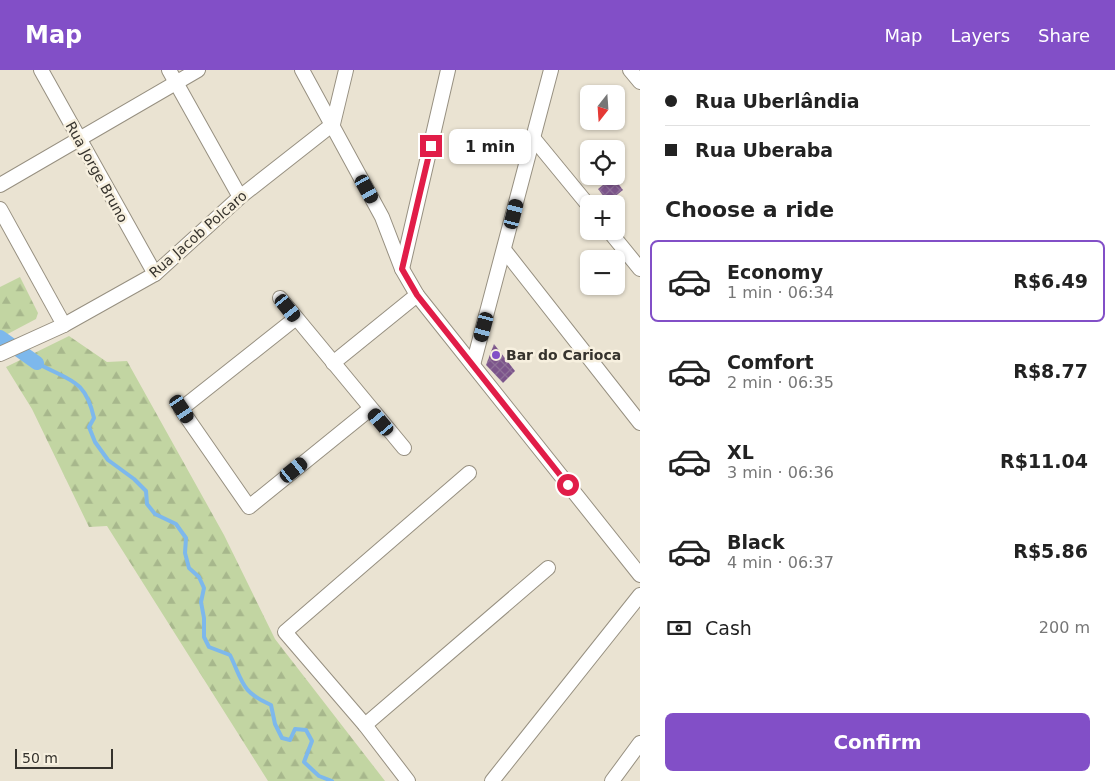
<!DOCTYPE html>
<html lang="en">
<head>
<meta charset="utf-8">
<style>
  body { margin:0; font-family:"DejaVu Sans",sans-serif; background:#f6f6f6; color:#222; height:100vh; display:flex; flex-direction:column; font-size:19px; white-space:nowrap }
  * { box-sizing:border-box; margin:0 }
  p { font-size:16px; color:#767676 }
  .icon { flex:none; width:28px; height:28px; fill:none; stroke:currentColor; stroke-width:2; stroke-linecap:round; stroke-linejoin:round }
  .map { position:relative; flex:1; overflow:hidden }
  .details { display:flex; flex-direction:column; background:#fff; width:475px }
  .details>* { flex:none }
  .top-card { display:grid; align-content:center; height:110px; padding:0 25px; background:#fff }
  .needle { width:32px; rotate:197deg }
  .tools { position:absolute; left:580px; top:15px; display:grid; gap:10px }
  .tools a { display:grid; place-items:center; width:45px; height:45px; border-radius:8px; background:#fff; box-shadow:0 1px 4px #0004; font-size:25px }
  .scale { position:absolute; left:15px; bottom:12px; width:98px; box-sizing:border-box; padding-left:5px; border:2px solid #36332d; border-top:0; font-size:14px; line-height:18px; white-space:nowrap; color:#36332d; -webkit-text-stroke:4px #f7f0df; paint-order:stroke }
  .end { position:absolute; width:22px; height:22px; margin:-11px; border:6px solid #e11d48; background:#fff; box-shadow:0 0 0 2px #fff }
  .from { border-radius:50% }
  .bubble { position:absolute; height:35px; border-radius:8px; background:#fff; box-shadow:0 1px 4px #0004; font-size:16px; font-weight:600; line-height:35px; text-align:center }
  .car { position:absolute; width:15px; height:30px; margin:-15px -8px; border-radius:6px; box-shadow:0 0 4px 1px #0007; background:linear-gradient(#222 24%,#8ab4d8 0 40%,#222 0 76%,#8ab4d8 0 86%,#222 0) }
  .top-card b { display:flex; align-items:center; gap:18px; height:48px; font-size:19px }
  .top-card b+b { border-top:1px solid #e0e0e0 }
  .top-card i { width:12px; height:12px; background:#222 }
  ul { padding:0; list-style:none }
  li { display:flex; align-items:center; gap:15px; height:82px; margin:0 10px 8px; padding:0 15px; border:2px solid transparent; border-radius:8px }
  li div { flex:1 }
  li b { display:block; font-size:19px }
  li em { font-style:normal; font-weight:600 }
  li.selected { border-color:#824fc7 }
  li>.icon { width:45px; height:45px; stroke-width:1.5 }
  h2 { padding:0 25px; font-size:22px; line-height:60px }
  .pay { display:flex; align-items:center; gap:12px; height:55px; padding:0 25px; font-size:19px }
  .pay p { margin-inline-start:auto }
  .button { display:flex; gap:10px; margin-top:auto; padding:10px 25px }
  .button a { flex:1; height:58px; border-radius:8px; background:#824fc7; color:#fff; font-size:20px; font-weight:600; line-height:58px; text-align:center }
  header { display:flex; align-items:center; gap:30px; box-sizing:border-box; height:70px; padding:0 25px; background:#824fc7; color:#fff }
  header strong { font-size:24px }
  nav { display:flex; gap:28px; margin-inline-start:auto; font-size:18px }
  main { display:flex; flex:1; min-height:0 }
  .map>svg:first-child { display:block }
  .forest { fill:url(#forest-firs) }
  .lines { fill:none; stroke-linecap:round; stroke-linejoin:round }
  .stream { stroke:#7db8ec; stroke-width:4 }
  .canal { stroke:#7db8ec; stroke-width:14 }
  .building { fill:url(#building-cross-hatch) }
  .minor-casing { stroke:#979081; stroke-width:16 }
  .minor { stroke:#fff; stroke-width:14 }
  .route { stroke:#e11d48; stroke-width:6 }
  .poi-dot { fill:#824fc7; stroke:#f7f0df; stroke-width:2 }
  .labels { text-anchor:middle; stroke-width:5; stroke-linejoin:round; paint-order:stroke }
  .street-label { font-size:14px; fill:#36332d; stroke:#f7f0df }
  .poi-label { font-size:14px; font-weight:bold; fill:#36332d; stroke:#f7f0df; text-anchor:start }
</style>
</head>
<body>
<header>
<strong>Map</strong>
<nav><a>Map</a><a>Layers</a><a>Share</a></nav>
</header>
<main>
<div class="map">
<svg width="640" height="711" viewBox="0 0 640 711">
  <defs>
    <pattern id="forest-firs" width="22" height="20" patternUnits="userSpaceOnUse" patternTransform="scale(1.25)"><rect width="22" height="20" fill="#c2d5a2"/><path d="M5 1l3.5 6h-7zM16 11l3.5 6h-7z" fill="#a7b78c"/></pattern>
    <pattern id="building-cross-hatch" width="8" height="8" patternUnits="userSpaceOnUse" patternTransform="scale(1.25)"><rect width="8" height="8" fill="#7c548b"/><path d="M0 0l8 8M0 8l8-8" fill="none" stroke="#8e7098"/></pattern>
  </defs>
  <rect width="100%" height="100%" fill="#eae3d2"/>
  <g class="forest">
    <path d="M 20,207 L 38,243 L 36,249 L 0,268 L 0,217 Z"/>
    <path d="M 69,266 L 107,292 L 127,291 L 224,465 L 275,569 L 385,711 L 268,711 L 107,456 L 89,457 L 32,339 L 6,297 Z"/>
  </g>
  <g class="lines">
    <path class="stream" d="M 37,293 C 69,311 85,308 94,348 L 89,357 L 95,372 L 108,390 L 134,409 L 146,421 L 147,434 L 155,444 L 176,454 L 186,468 L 185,483 L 189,498 L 199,507 L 204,518 L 201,532 L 204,548 L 204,567 L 209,577 L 230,585 C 243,612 241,622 271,635 L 275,654 L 282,668 L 290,670 L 295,659 L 306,660 L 312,671 L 304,692 L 319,706 L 332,711"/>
    <path class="canal" d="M 0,267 L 37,293"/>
  </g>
  <g class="building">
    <path d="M 613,107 L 623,120 L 608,132 L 598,119 Z"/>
    <path d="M 494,274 L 515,301 L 503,313 L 486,295 Z"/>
  </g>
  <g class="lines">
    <defs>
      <g id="minor">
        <path d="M 41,0 L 155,204"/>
        <path d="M 169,0 L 240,127"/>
        <path d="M 302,0 L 382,147 L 402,199 L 417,225 L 640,505"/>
        <path d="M 630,0 L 640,12"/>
        <path d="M 534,69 L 589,136"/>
        <path d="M 0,115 L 198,0"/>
        <path d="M 0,139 L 64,255"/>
        <path d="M 609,161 L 640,199"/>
        <path d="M 505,181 L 640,353"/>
        <path d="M 402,199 L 448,0"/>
        <path d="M 280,228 L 404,378"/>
        <path d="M 296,248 L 181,339 L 249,437 L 370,339"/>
        <path d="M 0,284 L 64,255 L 155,204 L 240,127 L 333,54 L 346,0"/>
        <path d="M 333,293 L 417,225"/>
        <path d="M 473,295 L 551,0"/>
        <path d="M 365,655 L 548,498"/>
        <path d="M 408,711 L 365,655 L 285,562 L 469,403"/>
        <path d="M 492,711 L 640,525"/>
        <path d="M 612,711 L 640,673"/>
      </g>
    </defs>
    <use href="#minor" class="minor-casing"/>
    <use href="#minor" class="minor"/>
  </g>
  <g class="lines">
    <path class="route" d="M 431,76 L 402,199 L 417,225 L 568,415"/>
  </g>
  <circle class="poi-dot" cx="496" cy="285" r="5"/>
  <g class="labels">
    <g class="street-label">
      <text transform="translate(97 102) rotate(61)" y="5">Rua Jorge Bruno</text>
      <text transform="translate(198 164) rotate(-41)" y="5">Rua Jacob Polcaro</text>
    </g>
    <g class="poi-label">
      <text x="506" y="290">Bar do Carioca</text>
    </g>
  </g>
</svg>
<div class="tools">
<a><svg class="needle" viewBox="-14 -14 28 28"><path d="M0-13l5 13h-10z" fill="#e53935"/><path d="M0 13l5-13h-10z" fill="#767676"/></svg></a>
<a><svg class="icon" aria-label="locate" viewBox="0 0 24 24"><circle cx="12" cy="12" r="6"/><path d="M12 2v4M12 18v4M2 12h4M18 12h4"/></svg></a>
<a>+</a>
<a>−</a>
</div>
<div class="scale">50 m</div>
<i class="end from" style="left:568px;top:415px"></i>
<i class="end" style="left:431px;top:76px"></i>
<div class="bubble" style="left:449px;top:59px;width:82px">1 min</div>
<i class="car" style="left:367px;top:119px;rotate:151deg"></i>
<i class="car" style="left:514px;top:144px;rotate:14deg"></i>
<i class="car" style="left:288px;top:238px;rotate:141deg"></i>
<i class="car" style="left:484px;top:257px;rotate:195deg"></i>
<i class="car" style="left:182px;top:339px;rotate:146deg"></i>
<i class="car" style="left:381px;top:352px;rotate:320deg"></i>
<i class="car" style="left:294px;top:400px;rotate:51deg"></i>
</div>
<section class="details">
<div class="top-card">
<b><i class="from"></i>Rua Uberlândia</b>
<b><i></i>Rua Uberaba</b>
</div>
<h2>Choose a ride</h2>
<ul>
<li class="selected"><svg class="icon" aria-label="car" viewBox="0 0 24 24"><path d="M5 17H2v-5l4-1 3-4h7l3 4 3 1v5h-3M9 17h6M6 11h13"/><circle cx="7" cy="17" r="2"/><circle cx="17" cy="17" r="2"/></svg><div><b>Economy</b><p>1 min · 06:34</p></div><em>R$6.49</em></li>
<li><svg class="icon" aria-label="car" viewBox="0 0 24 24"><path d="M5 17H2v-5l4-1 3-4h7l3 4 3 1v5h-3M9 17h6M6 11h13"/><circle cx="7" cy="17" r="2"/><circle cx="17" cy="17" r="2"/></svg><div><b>Comfort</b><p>2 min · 06:35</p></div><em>R$8.77</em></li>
<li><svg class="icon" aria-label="car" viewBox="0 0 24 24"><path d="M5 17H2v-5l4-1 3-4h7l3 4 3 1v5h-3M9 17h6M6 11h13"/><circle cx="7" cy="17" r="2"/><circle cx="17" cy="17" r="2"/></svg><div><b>XL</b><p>3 min · 06:36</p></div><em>R$11.04</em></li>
<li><svg class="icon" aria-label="car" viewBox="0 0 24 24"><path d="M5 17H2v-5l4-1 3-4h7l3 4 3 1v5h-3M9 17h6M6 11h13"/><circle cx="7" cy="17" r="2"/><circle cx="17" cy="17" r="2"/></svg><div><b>Black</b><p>4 min · 06:37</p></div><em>R$5.86</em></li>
</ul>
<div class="pay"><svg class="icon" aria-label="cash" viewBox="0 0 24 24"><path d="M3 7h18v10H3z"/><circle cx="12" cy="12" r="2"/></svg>Cash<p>200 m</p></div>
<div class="button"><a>Confirm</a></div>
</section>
</main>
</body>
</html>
